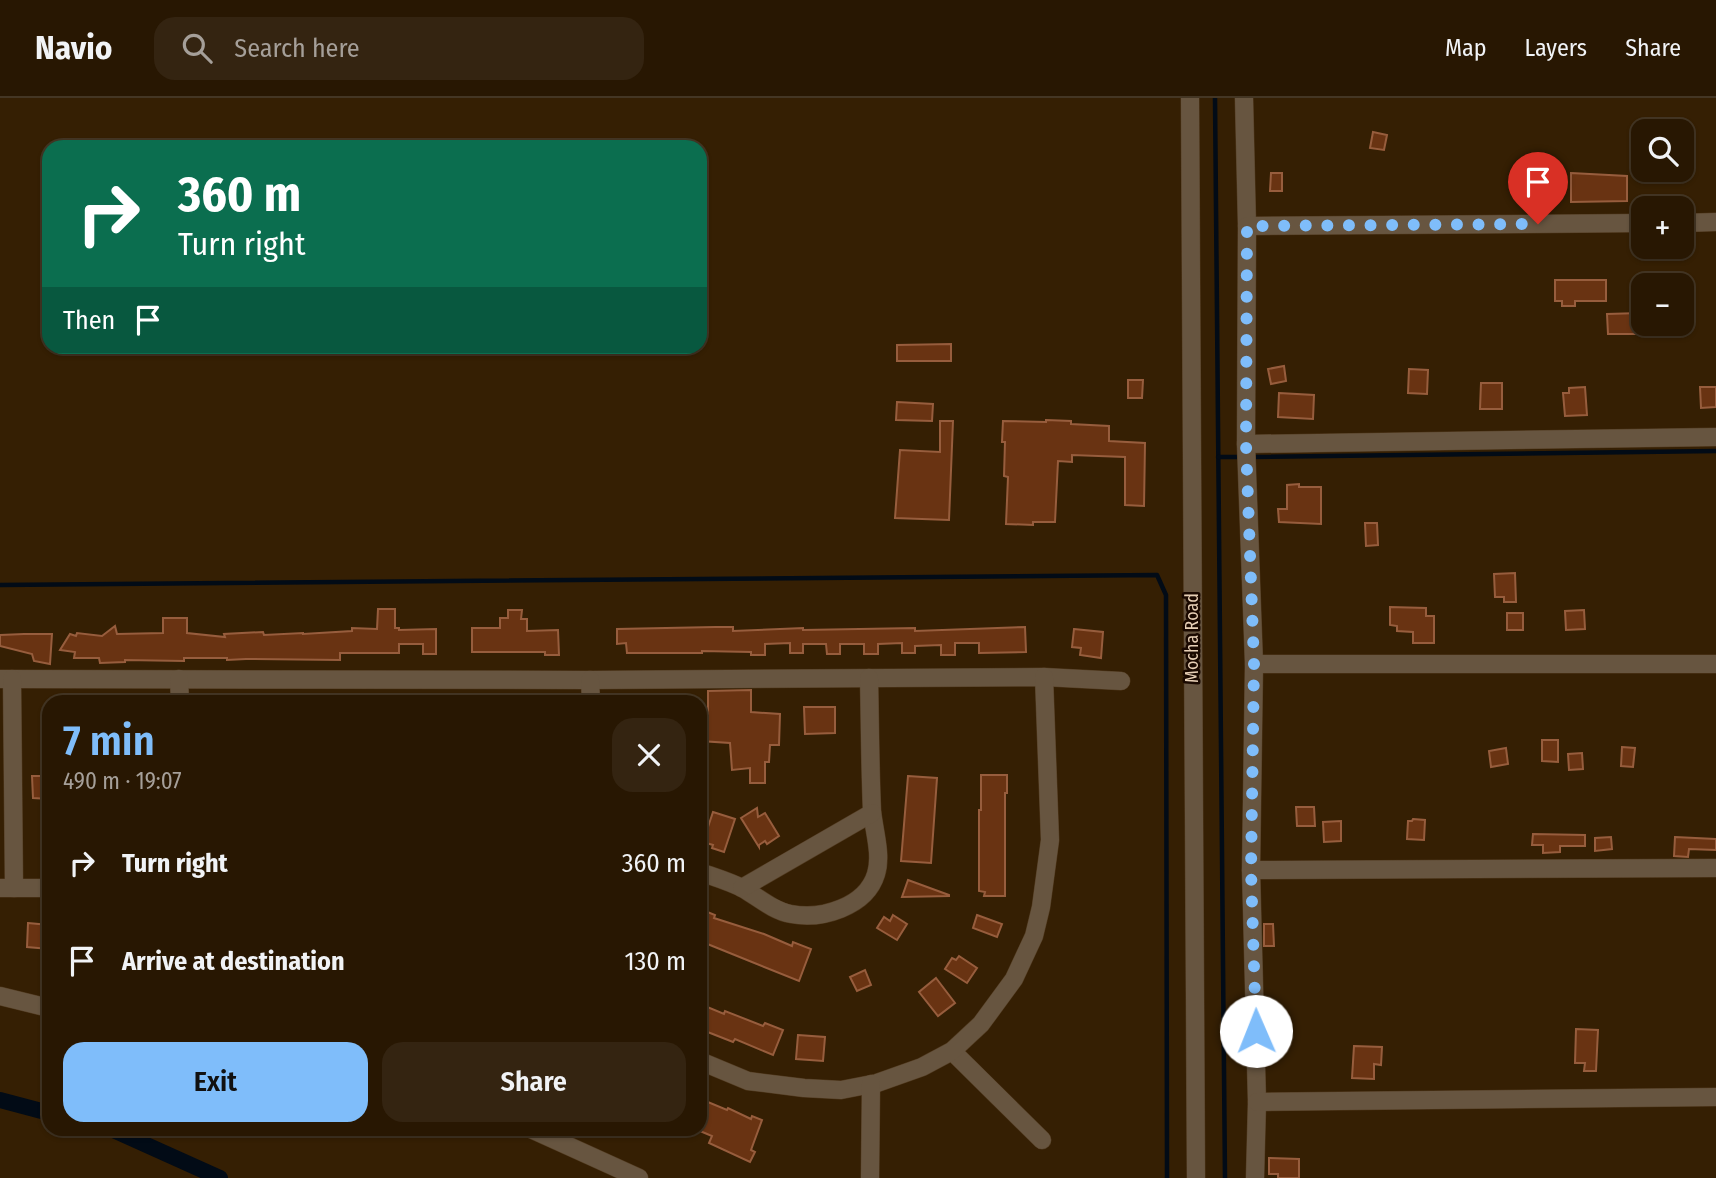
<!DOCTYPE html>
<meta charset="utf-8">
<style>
body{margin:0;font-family:"Fira Sans Condensed",sans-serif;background:#342411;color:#f1f3f6;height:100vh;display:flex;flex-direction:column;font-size:26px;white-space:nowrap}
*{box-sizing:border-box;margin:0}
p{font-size:23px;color:#a59f99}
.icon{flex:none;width:38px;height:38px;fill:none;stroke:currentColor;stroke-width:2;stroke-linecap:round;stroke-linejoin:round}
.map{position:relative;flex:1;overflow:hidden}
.side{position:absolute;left:42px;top:597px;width:665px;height:441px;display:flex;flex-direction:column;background:#281702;border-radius:21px;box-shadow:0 2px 5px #0004,0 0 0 2px #443624}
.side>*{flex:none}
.hud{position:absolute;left:42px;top:42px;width:665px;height:214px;border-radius:21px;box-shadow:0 2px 5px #0004,0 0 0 2px #443624;background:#0b6e4f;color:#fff;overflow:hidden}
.buttons{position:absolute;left:1631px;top:21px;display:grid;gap:14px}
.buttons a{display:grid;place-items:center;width:63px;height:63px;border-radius:14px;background:#281702;box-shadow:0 2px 5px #0004,0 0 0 2px #443624;font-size:35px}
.pin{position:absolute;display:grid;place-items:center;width:60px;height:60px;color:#fff;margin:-72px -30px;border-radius:50% 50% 50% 0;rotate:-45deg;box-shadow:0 0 7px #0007}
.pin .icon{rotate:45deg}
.me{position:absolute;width:77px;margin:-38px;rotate:359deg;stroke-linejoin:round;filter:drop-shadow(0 0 5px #0008)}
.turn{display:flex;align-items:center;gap:24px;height:147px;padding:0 21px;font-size:32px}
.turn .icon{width:91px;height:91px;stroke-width:2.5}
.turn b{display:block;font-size:49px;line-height:60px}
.then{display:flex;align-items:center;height:66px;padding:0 21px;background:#0003;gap:14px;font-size:26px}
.round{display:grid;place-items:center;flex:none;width:74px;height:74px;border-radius:21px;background:#342411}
.summary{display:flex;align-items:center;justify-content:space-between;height:119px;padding:0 21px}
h1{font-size:42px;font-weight:600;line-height:52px;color:#7fbdfa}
.action{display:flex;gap:14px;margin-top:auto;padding:14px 21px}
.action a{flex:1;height:80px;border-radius:21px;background:#7fbdfa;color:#111;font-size:28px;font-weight:600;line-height:80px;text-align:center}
.action a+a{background:#342411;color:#f1f3f6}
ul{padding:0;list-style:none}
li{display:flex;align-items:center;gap:21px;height:98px;padding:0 21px}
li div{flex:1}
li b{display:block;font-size:26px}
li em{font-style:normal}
header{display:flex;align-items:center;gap:42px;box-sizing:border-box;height:98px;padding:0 35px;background:#281702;border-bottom:2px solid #443624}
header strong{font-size:33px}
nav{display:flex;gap:38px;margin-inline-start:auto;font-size:24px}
.search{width:490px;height:63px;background:#342411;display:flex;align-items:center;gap:18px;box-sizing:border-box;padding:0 24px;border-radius:21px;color:#a59f99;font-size:26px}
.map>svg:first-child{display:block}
</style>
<header>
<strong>Navio</strong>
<div class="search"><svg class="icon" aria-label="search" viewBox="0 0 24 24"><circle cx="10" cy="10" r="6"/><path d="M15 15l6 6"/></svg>Search here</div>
<nav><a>Map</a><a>Layers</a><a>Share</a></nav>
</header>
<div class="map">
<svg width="1716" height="1080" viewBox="0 0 1716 1080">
<rect width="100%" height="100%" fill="#351f03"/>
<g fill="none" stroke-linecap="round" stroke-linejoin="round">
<g stroke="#020b16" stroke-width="4.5">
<path d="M 1215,0 L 1225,1080"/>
<path d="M 1218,359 L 1242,359"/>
<path d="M 1251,359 L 1716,353"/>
<path d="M 0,487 L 1157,477 L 1166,497 L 1167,1080"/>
</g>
<g stroke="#020b16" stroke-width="16">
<path d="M 0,1002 L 49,1015"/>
<path d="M 111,1031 L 220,1080"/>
</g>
</g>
<g fill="#693312" stroke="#975d3d" stroke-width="2">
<path d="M 1373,34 L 1387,37 L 1384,52 L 1370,50 Z"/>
<path d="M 1271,75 L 1282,75 L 1282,93 L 1270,93 Z"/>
<path d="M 1571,75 L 1627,78 L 1627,103 L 1571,104 Z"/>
<path d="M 1555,182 L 1606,182 L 1606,203 L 1575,203 L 1575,208 L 1562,208 L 1562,203 L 1555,203 Z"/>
<path d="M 1640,215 L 1641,236 L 1608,236 L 1607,216 Z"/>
<path d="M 951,246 L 951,263 L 897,263 L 897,247 Z"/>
<path d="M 1284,268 L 1286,283 L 1271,286 L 1268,271 Z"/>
<path d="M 1409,271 L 1428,272 L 1427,296 L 1408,295 Z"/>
<path d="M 1128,282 L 1143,282 L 1142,300 L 1128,300 Z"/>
<path d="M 1481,285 L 1502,285 L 1502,311 L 1480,311 Z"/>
<path d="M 1585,289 L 1587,317 L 1565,318 L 1563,295 L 1569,295 L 1569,290 Z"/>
<path d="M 1700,289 L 1716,289 L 1716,309 L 1701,310 Z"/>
<path d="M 1279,295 L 1314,297 L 1313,321 L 1278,319 Z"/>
<path d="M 897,304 L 933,306 L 932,323 L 896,322 Z"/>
<path d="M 1046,322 L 1071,323 L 1071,326 L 1109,328 L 1109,343 L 1145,345 L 1144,408 L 1125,407 L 1125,359 L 1072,357 L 1072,364 L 1058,363 L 1055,424 L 1033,424 L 1033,427 L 1006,426 L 1008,379 L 1004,378 L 1005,344 L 1002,344 L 1003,323 L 1046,324 Z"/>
<path d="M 940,323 L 953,323 L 949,422 L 895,420 L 900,352 L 940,354 Z"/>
<path d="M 1299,386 L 1299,389 L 1321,389 L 1321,426 L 1279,424 L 1278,411 L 1287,411 L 1287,387 Z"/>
<path d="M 1365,425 L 1377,425 L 1378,447 L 1366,448 Z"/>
<path d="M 1515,475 L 1516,504 L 1504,504 L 1504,499 L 1495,499 L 1494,476 Z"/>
<path d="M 1390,509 L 1426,510 L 1426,518 L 1434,518 L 1434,545 L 1413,545 L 1413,534 L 1397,533 L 1397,528 L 1390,527 Z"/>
<path d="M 378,511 L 395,511 L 395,530 L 399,530 L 399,532 L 436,531 L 436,556 L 423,556 L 423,546 L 399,546 L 399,555 L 340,555 L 340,562 L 246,561 L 227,562 L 227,560 L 184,560 L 184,563 L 125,562 L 125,564 L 100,565 L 99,560 L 74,560 L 75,554 L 60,552 L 70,536 L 76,538 L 77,535 L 102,538 L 115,528 L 117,536 L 163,535 L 163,520 L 187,520 L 187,535 L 225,539 L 224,536 L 263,534 L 264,537 L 303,535 L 303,536 L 352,533 L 352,530 L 377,531 Z"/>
<path d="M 508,512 L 522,512 L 521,521 L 527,521 L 527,533 L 558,532 L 559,557 L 545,557 L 545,554 L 472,554 L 472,530 L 500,530 L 500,520 L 508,520 Z"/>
<path d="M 1584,512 L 1585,531 L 1566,532 L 1565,513 Z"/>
<rect x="1507" y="515" width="16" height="17"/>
<path d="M 715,529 L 733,529 L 733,533 L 803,530 L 803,532 L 915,530 L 915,533 L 1025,529 L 1026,554 L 979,555 L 979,545 L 955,545 L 955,557 L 941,557 L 941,547 L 915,548 L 915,555 L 902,555 L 902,545 L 878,546 L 878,556 L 864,556 L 864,546 L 840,546 L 840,556 L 827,556 L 826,546 L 803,546 L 803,555 L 790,555 L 790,545 L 765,546 L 765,557 L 751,557 L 751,554 L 702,553 L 702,555 L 627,555 L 626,545 L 617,546 L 617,531 Z"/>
<path d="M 1074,531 L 1103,534 L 1101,560 L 1080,557 L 1081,550 L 1072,549 Z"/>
<path d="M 24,536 L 52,536 L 50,566 L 34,563 L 32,556 L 0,548 L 0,537 Z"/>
<path d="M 751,592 L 751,614 L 780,616 L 779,647 L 770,647 L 769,664 L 765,664 L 765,685 L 750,685 L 750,670 L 732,672 L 730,645 L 700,643 L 700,615 L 708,616 L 708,593 Z"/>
<path d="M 804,609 L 835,609 L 835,635 L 805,636 Z"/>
<path d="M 1542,642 L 1558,642 L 1558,664 L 1542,663 Z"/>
<path d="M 1622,649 L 1635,650 L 1633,669 L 1621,668 Z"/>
<path d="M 1506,650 L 1508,666 L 1491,669 L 1489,653 Z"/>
<path d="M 1582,655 L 1583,671 L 1569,672 L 1568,656 Z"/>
<path d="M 981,677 L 1007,677 L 1007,695 L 1005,695 L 1005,798 L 984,798 L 985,794 L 979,793 L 979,712 L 981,712 Z"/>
<path d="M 32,678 L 49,678 L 49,701 L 33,700 Z"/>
<path d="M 908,678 L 937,680 L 931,765 L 901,763 Z"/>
<path d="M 1296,709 L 1314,709 L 1315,728 L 1297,728 Z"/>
<path d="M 757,710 L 758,719 L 765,715 L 779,738 L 767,746 L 765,743 L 759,747 L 759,749 L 741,720 Z"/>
<path d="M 713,714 L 735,721 L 724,754 L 712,750 L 713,747 L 703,744 Z"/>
<path d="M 1413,721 L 1425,722 L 1424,742 L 1407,741 L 1408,723 L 1412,723 Z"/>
<path d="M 1341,723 L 1341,743 L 1324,744 L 1323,724 Z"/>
<path d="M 1533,736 L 1585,737 L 1585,748 L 1560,748 L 1560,754 L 1543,755 L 1543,747 L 1532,747 Z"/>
<path d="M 1611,739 L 1612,751 L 1595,753 L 1595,740 Z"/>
<path d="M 1675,739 L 1716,741 L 1716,752 L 1689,751 L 1688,759 L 1674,758 Z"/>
<path d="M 908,782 L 949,797 L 949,798 L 902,799 Z"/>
<path d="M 700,811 L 715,817 L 714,820 L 764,836 L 792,848 L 793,844 L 811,851 L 799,883 L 700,843 Z"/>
<path d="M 893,817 L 907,826 L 897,842 L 877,830 L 884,819 L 890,823 Z"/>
<path d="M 977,817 L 1002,826 L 997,839 L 973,830 Z"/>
<path d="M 28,825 L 49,827 L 49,851 L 27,849 Z"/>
<path d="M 1264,826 L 1273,826 L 1274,848 L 1264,848 Z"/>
<path d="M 959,858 L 977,870 L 967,885 L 945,871 L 952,860 L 956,862 Z"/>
<path d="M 865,872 L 871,887 L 857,893 L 850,879 Z"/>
<path d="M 936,880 L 955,905 L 938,918 L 919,894 Z"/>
<path d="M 700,906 L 724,916 L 725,913 L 763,928 L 765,925 L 783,932 L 773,957 L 735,941 L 733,944 L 700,931 Z"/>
<path d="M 1576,931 L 1598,932 L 1596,973 L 1584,973 L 1585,965 L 1575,965 Z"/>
<path d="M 798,937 L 825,939 L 823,963 L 796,961 Z"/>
<path d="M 1354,948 L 1382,949 L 1381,967 L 1374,966 L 1374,981 L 1352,980 Z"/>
<path d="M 703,1002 L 727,1012 L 728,1010 L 751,1021 L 752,1018 L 762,1022 L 751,1052 L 755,1054 L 750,1064 L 709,1045 L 712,1038 L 700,1033 L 700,1009 Z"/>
<path d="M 1269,1060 L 1299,1061 L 1299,1080 L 1278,1080 L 1278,1076 L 1269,1076 Z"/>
</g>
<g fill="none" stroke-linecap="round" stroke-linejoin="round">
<g stroke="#523b20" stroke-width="19">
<g id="minor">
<path d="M 1190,0 L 1196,1080"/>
<path d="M 1244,0 L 1247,128 L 1246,346 L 1254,566 L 1251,772 L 1257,1004 L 1255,1080"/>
<path d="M 1682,125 L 1716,124"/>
<path d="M 1247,128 L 1643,125"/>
<path d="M 1246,346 L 1716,339"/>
<path d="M 1254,566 L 1716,566"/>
<path d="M 0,581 L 590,582 L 1044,579 L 1121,583"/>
<path d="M 12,581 L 14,790"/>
<path d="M 179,581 L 180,604"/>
<path d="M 590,582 L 591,604"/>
<path d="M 1251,772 L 1716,770"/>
<path d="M 700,774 C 714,779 731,784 744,791 C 759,800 774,813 791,816 C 821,822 866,809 876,776 C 882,757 874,733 872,713 C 870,669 870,624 869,580"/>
<path d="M 0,790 L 49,790"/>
<path d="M 742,790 L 872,715"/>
<path d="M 0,898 L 49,910"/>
<path d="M 952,953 L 1042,1042"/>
<path d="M 700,963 L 748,983 L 804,990 L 841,992 L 877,985 L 922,969 L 952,953 L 981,926 L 1014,881 L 1034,838 L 1041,809 L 1050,742 L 1044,579"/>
<path d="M 1257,1004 L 1716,999"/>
<path d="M 531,1031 L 639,1080"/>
<path d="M 870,1080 L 871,986"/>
</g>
</g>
<use href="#minor" stroke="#675540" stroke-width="18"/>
</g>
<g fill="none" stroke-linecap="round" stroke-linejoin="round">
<path stroke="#7fbdfa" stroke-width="12" stroke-dasharray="0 21.6" d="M 1256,933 L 1251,772 L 1254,566 L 1246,346 L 1247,128 L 1538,126"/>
</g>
<g text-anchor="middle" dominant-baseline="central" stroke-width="5" stroke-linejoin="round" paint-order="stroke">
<g font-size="18" fill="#e8d0b6" stroke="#1a0900">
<text transform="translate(1192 540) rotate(-90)">Mocha Road</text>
</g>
</g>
</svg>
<div class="buttons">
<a><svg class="icon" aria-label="search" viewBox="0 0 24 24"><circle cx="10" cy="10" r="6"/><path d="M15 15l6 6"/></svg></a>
<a>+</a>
<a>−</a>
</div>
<div class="pin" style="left:1538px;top:126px;background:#d93025"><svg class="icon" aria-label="arrive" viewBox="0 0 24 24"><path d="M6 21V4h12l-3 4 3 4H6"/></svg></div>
<svg class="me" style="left:1256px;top:933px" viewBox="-20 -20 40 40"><circle r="19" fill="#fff"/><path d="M0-13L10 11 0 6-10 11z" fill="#7fbdfa"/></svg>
<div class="hud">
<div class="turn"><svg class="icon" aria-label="right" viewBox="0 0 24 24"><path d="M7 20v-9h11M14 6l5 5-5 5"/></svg><div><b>360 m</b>Turn right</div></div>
<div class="then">Then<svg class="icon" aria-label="arrive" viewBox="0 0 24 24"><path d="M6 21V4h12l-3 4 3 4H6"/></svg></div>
</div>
<section class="side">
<div class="summary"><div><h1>7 min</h1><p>490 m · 19:07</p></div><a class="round"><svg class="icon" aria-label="close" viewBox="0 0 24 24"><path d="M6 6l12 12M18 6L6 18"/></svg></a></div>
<ul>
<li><svg class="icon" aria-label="right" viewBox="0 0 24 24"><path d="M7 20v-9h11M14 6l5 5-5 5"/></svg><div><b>Turn right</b></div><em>360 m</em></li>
<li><svg class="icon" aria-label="arrive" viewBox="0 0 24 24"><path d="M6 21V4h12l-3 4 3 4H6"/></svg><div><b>Arrive at destination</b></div><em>130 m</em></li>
</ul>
<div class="action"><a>Exit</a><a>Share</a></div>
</section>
</div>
